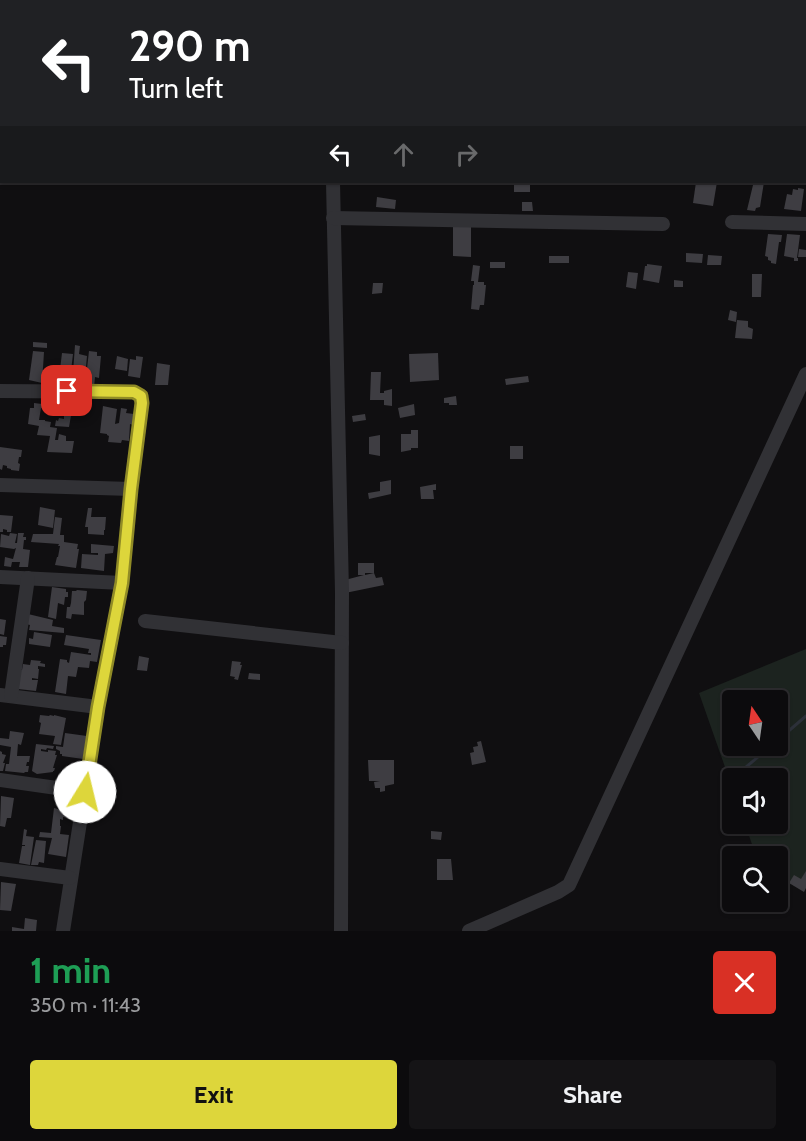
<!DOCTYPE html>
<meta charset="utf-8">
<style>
body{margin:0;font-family:Cabin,sans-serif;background:#151416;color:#f1f3f6;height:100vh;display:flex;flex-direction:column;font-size:22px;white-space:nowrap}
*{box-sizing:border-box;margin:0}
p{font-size:20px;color:#9a9b9d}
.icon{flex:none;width:33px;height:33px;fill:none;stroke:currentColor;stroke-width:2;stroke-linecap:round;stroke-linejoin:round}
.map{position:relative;height:931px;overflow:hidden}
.panel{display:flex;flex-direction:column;background:#0c0b0d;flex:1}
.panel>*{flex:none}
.banner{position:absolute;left:0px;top:0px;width:807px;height:183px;box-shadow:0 2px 4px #0004,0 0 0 2px #2c2b2e;background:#202124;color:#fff;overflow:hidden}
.needle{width:39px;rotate:347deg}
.fabs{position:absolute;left:722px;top:690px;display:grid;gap:12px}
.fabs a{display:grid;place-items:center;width:66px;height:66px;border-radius:6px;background:#0c0b0d;box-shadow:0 2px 4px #0004,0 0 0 2px #2c2b2e;font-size:30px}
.pin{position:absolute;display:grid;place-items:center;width:51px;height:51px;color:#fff;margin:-26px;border-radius:12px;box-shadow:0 3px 9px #0006}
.me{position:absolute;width:66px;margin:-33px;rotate:9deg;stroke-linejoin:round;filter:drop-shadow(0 0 4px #0008)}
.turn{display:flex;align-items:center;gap:21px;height:126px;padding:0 30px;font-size:27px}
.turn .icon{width:78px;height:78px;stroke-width:2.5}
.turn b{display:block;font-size:42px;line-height:51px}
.lanes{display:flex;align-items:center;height:57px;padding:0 30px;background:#0003;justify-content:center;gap:30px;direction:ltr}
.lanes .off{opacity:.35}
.round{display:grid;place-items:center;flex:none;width:63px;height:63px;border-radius:6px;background:#151416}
.head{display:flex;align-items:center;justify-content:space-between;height:102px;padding:0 30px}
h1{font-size:36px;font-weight:800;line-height:45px;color:#1e9e55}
.button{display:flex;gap:12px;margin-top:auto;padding:12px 30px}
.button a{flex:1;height:69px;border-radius:6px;background:#ddd63b;color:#111;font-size:24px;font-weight:800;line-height:69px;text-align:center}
.button a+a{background:#151416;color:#f1f3f6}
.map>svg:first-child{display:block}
</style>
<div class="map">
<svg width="806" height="931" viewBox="0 0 806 931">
<rect width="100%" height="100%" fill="#100f11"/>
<path fill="#1c231f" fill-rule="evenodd" d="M 806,649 L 806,880 L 777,888 L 777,856 L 756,856 L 745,824 L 777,824 L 777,778 L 732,778 L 732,787 L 699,693 ZM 732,700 L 777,700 L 777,746 L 732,746 Z"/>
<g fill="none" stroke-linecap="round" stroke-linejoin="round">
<g stroke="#2c3039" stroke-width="3">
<path d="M 777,741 L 806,716"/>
<path d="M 733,778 L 771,746"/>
<path d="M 725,785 L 732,779"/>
</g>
</g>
<g fill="#3e3d42">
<rect x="514" y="182" width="16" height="10"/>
<path d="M 696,182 L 717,182 L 713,206 L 693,203 Z"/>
<path d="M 751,182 L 764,182 L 760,207 L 756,208 L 755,211 L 747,210 L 753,185 L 751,184 Z"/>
<path d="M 798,188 L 804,189 L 801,211 L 784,209 L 787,194 L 792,195 L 793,189 L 798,190 Z"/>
<path d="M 377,197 L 396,200 L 395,209 L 376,207 Z"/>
<path d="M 522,202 L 532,202 L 533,211 L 522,211 Z"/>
<path d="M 453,225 L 471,226 L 471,257 L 453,256 Z"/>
<path d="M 768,234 L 782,235 L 781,242 L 779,242 L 776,264 L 771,263 L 771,261 L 768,260 L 768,257 L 765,256 Z"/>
<path d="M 787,234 L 800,235 L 797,258 L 798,258 L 798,261 L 794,261 L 794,258 L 784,256 Z"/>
<path d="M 799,249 L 806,250 L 806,257 L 798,257 Z"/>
<path d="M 686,253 L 703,254 L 702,263 L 686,262 Z"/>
<path d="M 708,255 L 722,256 L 721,265 L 707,265 Z"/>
<rect x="549" y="256" width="20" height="7"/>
<rect x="490" y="262" width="15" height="6"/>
<path d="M 647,264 L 662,266 L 659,283 L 643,280 L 645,266 L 647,266 Z"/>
<path d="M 473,265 L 480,266 L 478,282 L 484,282 L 484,285 L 486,285 L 484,305 L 480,305 L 479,310 L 471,309 L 473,285 L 474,285 L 474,281 L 471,281 Z"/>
<path d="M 628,272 L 638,273 L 636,289 L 626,287 Z"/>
<path d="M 752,274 L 762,274 L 761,297 L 752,297 Z"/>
<path d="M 674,280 L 683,281 L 683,287 L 674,287 Z"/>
<path d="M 373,283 L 383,283 L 382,293 L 372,294 Z"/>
<path d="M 730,310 L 737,312 L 736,322 L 728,320 Z"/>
<path d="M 737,320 L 748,321 L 748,327 L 753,329 L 752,339 L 735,338 Z"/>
<path d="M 33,342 L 47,343 L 47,348 L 33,347 Z"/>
<path d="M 75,345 L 80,346 L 79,354 L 87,356 L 85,377 L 79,376 L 79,381 L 59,378 L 62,353 L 73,354 L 71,371 L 73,373 Z"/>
<path d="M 33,351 L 44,352 L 42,383 L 29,380 Z"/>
<path d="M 89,351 L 97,352 L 97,356 L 101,356 L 99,378 L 95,377 L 94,387 L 85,386 Z"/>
<path d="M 438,353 L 439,380 L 410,382 L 409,354 Z"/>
<path d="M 117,356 L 128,359 L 127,371 L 115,369 Z"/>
<path d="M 136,356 L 143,357 L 140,378 L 128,376 L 130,359 L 136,360 Z"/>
<path d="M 157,363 L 170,365 L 168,385 L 155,385 Z"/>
<path d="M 371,372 L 381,372 L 380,393 L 384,393 L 384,391 L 392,389 L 392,406 L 384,405 L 384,400 L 370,400 Z"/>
<path d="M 528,376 L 529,382 L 506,385 L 505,379 Z"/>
<path d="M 456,396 L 457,405 L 449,405 L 449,403 L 444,403 L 444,398 Z"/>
<path d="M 42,401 L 50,401 L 49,408 L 41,408 L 39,420 L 45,420 L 45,421 L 51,422 L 50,427 L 57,428 L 55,440 L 58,440 L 59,434 L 66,436 L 66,441 L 74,441 L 72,453 L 47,452 L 50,436 L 37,435 L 39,426 L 28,424 L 30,408 L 34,408 L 34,403 L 42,404 Z"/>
<path d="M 54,402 L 63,403 L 63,405 L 70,406 L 69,410 L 72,410 L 69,427 L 55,426 L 56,420 L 58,421 L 59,418 L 64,419 L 64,416 L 56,415 L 57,410 L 53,409 Z"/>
<path d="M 414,404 L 415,415 L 400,418 L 398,408 Z"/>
<path d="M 103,406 L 117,409 L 115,424 L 119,423 L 121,408 L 127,409 L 126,413 L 134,414 L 133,425 L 130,424 L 129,441 L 122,440 L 121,443 L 108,442 L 109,436 L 107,435 L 107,434 L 100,433 Z"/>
<path d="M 365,414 L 366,420 L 353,422 L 352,416 Z"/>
<path d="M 411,430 L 418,430 L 418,448 L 411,448 L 411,450 L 401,452 L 401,434 L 411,434 Z"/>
<path d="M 380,435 L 380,456 L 369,454 L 369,437 Z"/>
<rect x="510" y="446" width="13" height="13"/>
<path d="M 0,447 L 22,450 L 21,457 L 19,457 L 18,463 L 20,464 L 19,471 L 11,470 L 11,469 L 7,468 L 7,466 L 3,465 L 2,470 L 0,469 Z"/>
<path d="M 391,480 L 391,494 L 369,499 L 368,493 L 380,491 L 380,482 Z"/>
<path d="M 436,484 L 436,490 L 433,490 L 434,499 L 421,499 L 420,487 Z"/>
<path d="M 40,507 L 55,510 L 53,528 L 38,525 Z"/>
<path d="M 88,508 L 92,508 L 91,517 L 106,517 L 105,530 L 104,530 L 104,535 L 88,534 L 88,527 L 85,527 Z"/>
<path d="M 0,515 L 13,516 L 11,532 L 7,532 L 7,530 L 3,529 L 3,532 L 0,532 Z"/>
<path d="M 55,517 L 62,518 L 60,535 L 64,535 L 64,542 L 78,544 L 77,549 L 79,549 L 76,568 L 55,565 L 57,557 L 58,557 L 60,546 L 58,546 L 59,544 L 31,542 L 33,534 L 53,534 Z"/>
<path d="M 10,533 L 17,534 L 15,543 L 17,543 L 18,533 L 24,533 L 23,537 L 26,537 L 26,540 L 24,540 L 23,549 L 30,550 L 28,567 L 19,567 L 20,562 L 12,562 L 11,567 L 4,566 L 5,557 L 13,559 L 16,548 L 14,549 L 0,547 L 1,534 L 9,536 Z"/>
<path d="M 91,544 L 114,546 L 113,553 L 105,554 L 104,571 L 81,568 L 82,554 L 98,555 L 98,553 L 91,553 Z"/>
<path d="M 358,563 L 374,563 L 374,573 L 365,573 L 365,575 L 374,573 L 376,578 L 382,577 L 384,585 L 345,593 L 345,580 L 364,575 L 358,575 Z"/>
<path d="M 52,587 L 66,589 L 66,592 L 68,592 L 68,597 L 65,597 L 64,605 L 58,603 L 56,619 L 48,617 Z"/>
<path d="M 77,590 L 87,591 L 86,600 L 84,602 L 84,615 L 72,614 L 71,619 L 66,618 L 67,607 L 70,607 L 71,603 L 72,591 L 76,591 Z"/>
<path d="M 28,614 L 53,620 L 52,626 L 64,628 L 64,633 L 29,630 L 30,625 L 26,624 Z"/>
<path d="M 0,619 L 6,620 L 4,635 L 0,634 Z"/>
<path d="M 34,632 L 52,635 L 50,647 L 29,644 L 29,638 L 33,639 Z"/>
<path d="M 66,635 L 101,640 L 97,662 L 90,661 L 89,668 L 78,667 L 76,677 L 68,676 L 66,694 L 55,692 L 60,659 L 67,660 L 67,662 L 69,663 L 71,652 L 91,655 L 91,653 L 88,653 L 89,649 L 64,645 Z"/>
<path d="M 0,636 L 7,637 L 6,645 L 3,645 L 3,647 L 0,647 Z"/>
<path d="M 139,656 L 149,658 L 147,671 L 137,670 Z"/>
<path d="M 31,660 L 41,661 L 40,663 L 45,664 L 45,667 L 38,666 L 38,669 L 39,669 L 38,679 L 32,678 L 32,680 L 38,680 L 36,691 L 18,689 L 20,670 L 22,670 L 23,664 L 30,665 Z"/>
<path d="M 232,661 L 241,662 L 240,665 L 242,665 L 238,680 L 234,679 L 235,677 L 230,676 Z"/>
<path d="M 249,673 L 260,674 L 260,680 L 248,679 Z"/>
<path d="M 40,715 L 49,716 L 50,715 L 54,716 L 54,715 L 66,718 L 61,745 L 53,744 L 55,736 L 39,734 L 41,723 L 39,722 Z"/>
<path d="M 10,731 L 24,733 L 21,745 L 18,744 L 17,756 L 30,756 L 29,762 L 27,762 L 26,766 L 29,766 L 28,772 L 25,772 L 24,773 L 5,771 L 6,764 L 9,764 L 11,747 L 0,745 L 0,738 L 9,739 Z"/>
<path d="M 65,733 L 87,736 L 83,759 L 62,756 L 62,754 L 60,754 L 60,751 L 56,749 L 56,746 L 63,747 Z"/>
<path d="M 481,741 L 486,762 L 472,765 L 470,753 L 474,752 L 473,747 L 478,746 L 477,742 Z"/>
<path d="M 36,744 L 54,746 L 53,749 L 47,748 L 46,750 L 41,749 L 41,751 L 48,752 L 48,750 L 56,751 L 55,755 L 57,755 L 53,768 L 55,768 L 54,771 L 53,771 L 53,772 L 37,774 L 32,771 Z"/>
<path d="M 0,751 L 2,752 L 2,754 L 6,755 L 3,763 L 5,763 L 3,771 L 0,771 Z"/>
<path d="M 368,760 L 394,760 L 394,784 L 385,786 L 385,791 L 380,792 L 380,788 L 375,788 L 374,782 L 380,781 L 369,781 Z"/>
<path d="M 1,796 L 14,798 L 11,818 L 7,818 L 5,827 L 0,826 Z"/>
<path d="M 59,804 L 70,805 L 70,818 L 63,817 L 63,820 L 60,819 L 60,826 L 61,826 L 60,834 L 69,835 L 66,857 L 48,854 L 52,838 L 39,837 L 40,832 L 51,833 L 54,808 L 58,809 Z"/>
<path d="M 24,829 L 27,830 L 26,836 L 34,837 L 30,865 L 19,863 L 22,846 L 25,846 L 25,845 L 22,845 Z"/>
<path d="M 431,831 L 442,832 L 441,840 L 431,839 Z"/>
<path d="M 36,840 L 46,841 L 44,863 L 39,862 L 38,865 L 31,865 Z"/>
<path d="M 437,859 L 451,859 L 453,880 L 437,880 Z"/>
<path d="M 806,871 L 806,888 L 804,892 L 789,883 L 794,875 L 801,879 Z"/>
<path d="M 1,882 L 16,884 L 11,911 L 0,910 Z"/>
<path d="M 25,918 L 37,920 L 36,931 L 12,931 L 12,927 L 24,929 Z"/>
</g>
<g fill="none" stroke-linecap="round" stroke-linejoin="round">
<g stroke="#313135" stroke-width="14">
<path d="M 328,0 L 328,2"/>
<path d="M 333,182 L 342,592 L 341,931"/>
<path d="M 333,218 L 663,224"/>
<path d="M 732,222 L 806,224"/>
<path d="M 0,391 L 134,392 L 140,396 L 142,403 L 131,489 L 122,583 L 98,707 L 63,931"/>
<path d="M 0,485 L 131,489"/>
<path d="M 0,577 L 122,583"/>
<path d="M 145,621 L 342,643"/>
<path d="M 0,695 L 98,707"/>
<path d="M 11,696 L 28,578"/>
<path d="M 0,780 L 85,792"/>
<path d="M 0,869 L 70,878"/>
<path d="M 469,931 L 558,892 L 569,885 L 806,374"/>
</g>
</g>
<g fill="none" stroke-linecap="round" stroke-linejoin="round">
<g stroke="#908b26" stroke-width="15">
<path id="route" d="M 67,391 L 134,392 L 141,396 L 142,403 L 131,489 L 122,583 L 98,707 L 85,792"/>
</g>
<use href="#route" stroke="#ddd63b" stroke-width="10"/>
</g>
</svg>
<div class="fabs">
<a><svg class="needle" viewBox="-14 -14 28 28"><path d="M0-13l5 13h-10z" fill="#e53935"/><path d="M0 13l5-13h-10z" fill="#9a9b9d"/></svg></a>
<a><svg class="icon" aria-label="sound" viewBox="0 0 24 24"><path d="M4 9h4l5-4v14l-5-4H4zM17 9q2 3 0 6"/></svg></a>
<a><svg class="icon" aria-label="search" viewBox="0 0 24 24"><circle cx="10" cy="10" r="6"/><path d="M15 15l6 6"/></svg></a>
</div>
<div class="pin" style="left:67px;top:391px;background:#d93025"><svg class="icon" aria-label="arrive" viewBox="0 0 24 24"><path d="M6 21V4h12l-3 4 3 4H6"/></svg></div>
<svg class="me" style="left:85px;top:792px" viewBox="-20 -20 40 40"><circle r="19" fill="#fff"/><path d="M0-13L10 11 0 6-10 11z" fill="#ddd63b"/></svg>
<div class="banner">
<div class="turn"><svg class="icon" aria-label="left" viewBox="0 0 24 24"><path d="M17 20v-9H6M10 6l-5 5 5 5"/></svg><div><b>290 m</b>Turn left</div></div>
<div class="lanes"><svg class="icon" aria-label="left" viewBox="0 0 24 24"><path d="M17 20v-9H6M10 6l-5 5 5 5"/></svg><svg class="icon off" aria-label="ahead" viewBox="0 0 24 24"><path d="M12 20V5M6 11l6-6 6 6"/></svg><svg class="icon off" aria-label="right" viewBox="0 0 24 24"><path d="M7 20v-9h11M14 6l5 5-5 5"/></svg></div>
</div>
</div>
<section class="panel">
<div class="head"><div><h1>1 min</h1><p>350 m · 11:43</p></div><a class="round" style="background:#d93025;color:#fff"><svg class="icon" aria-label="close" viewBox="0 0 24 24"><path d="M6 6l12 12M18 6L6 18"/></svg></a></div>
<div class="button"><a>Exit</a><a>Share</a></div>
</section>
